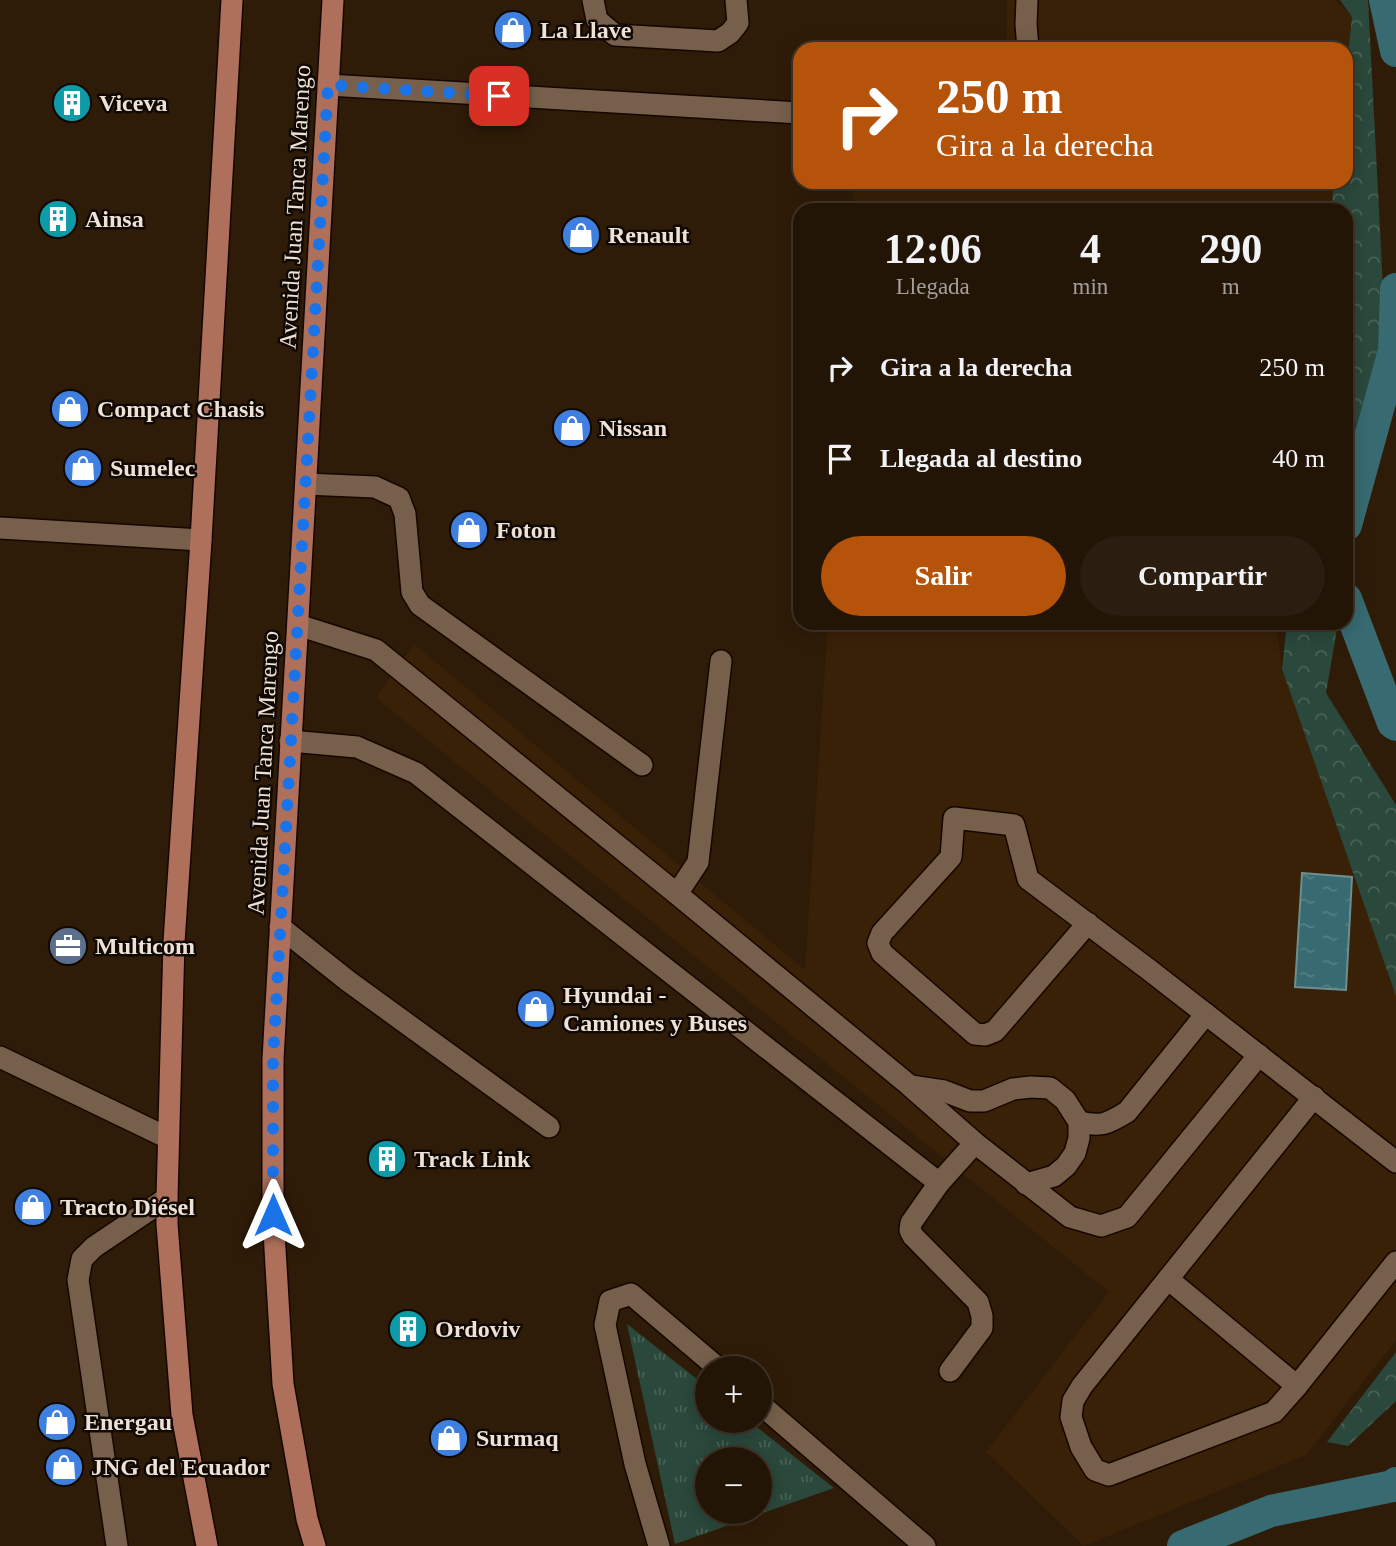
<!DOCTYPE html>
<html lang="es">
<meta charset="utf-8">
<style>
body{margin:0;font-family:"Times New Roman",serif;background:#2b1e10;color:#f1f3f6;height:100vh;display:flex;flex-direction:column;font-size:26px;white-space:nowrap}
*{box-sizing:border-box;margin:0}
p{font-size:23px;color:#a39f9b}
.icon{flex:none;width:38px;height:38px;fill:none;stroke:currentColor;stroke-width:2;stroke-linecap:round;stroke-linejoin:round}
.map{position:relative;flex:1;overflow:hidden}
.sheet{position:absolute;left:793px;top:203px;width:560px;height:427px;display:flex;flex-direction:column;background:#231506;border-radius:21px;box-shadow:0 4px 18px #0003,0 0 0 2px #403428}
.sheet>*{flex:none}
.banner{position:absolute;left:793px;top:42px;width:560px;height:147px;border-radius:21px;box-shadow:0 4px 18px #0003,0 0 0 2px #403428;background:#b45309;color:#fff;overflow:hidden}
.fabs{position:absolute;left:695px;top:1356px;display:grid;gap:14px}
.fabs a{display:grid;place-items:center;width:77px;height:77px;border-radius:50%;background:#231506;box-shadow:0 4px 18px #0003,0 0 0 2px #403428;font-size:35px}
.pin{position:absolute;display:grid;place-items:center;width:60px;height:60px;color:#fff;margin:-30px;border-radius:14px;box-shadow:0 4px 10px #0006}
.me{position:absolute;width:77px;margin:-38px;rotate:0deg;stroke-linejoin:round;filter:drop-shadow(0 0 5px #0008)}
.turn{display:flex;align-items:center;gap:24px;height:147px;padding:0 28px;font-size:32px}
.turn .icon{width:91px;height:91px;stroke-width:2.5}
.turn b{display:block;font-size:49px;line-height:60px}
.eta{display:flex;justify-content:space-evenly;align-items:center;height:119px;text-align:center}
.eta b{font-size:42px;font-weight:700;line-height:49px}
.button{display:flex;gap:14px;margin-top:auto;padding:14px 28px}
.button a{flex:1;height:80px;border-radius:42px;background:#b45309;color:#fff;font-size:28px;font-weight:700;line-height:80px;text-align:center}
.button a+a{background:#2b1e10;color:#f1f3f6}
ul{padding:0;list-style:none}
li{display:flex;align-items:center;gap:21px;height:91px;padding:0 28px}
li div{flex:1}
li b{display:block;font-size:26px}
li em{font-style:normal}
.map>svg:first-child{display:block}
</style>
<div class="map">
<svg width="1396" height="1546" viewBox="0 0 1396 1546">
<defs>
<pattern id="grass-tufts" width="24" height="20" patternUnits="userSpaceOnUse" patternTransform="scale(1.75)"><rect width="24" height="20" fill="#2a483b"/><path d="M3 7l-1-3M5 7V3M7 7l1-3M15 17l-1-3M17 17v-4M19 17l1-3" fill="none" stroke="#496256"/></pattern>
<pattern id="forest-crowns" width="20" height="18" patternUnits="userSpaceOnUse" patternTransform="scale(1.75)"><rect width="20" height="18" fill="#2a483b"/><path d="M2 6a3 3 0 1 1 6 0M12 15a3 3 0 1 1 6 0" fill="none" stroke="#496256"/></pattern>
<pattern id="water-ripples" width="26" height="14" patternUnits="userSpaceOnUse" patternTransform="scale(1.75)"><rect width="26" height="14" fill="#386a71"/><path d="M2 4q2-2 4 0t4 0M15 11q2-2 4 0t4 0" fill="none" stroke="#557f84"/></pattern>
</defs>
<rect width="100%" height="100%" fill="#2f1c08"/>
<g fill="#392107">
<path d="M 1007,0 L 1335,0 L 1352,17 L 1346,74 L 1346,49 L 1097,49 L 1085,44 L 1049,43 L 1035,49 L 1007,49 Z"/>
<path d="M 853,182 L 1334,182 L 1331,210 L 852,210 Z"/>
<path d="M 828,623 L 1276,623 L 1282,669 L 1396,980 L 1396,1340 L 1306,1455 L 1084,1546 L 986,1452 L 1109,1292 L 376,698 L 414,644 L 805,970 Z"/>
</g>
<path fill="url(#grass-tufts)" fill-rule="evenodd" d="M 627,1324 L 707,1387 L 707,1421 L 749,1421 L 834,1488 L 675,1544 ZM 707,1460 L 760,1460 L 760,1512 L 707,1512 Z"/>
<g fill="url(#forest-crowns)">
<path d="M 1340,0 L 1368,0 L 1386,344 L 1346,579 L 1346,210 L 1331,210 L 1334,182 L 1346,182 L 1346,74 L 1352,17 Z"/>
<path d="M 1287,623 L 1338,623 L 1326,693 L 1396,805 L 1396,996 L 1282,669 Z"/>
<path d="M 1396,1352 L 1396,1401 L 1348,1446 L 1327,1442 Z"/>
</g>
<path fill="url(#water-ripples)" stroke="#6f8e8f" stroke-width="2" d="M 1302,873 L 1352,877 L 1346,990 L 1295,987 Z"/>
<g fill="none" stroke-linecap="round" stroke-linejoin="round">
<g stroke="#386a71" stroke-width="32">
<path d="M 1385,0 L 1396,51"/>
<path d="M 1346,525 L 1394,351 L 1396,289"/>
<path d="M 1346,599 L 1393,723 L 1396,725"/>
<path d="M 1183,1546 L 1271,1511 L 1393,1486 L 1396,1483"/>
</g>
<g stroke="#160600" stroke-width="24">
<g id="minor">
<path d="M 593,0 L 597,20 L 615,35 L 718,41 L 730,33 L 738,23 L 736,0"/>
<path d="M 1027,0 L 1026,24 L 1028,49"/>
<path d="M 328,85 L 800,113"/>
<path d="M 306,484 L 375,487 L 399,498 L 405,514 L 412,592 L 420,605 L 642,765"/>
<path d="M 0,528 L 201,540"/>
<path d="M 298,625 L 376,650 L 677,894 L 909,1085 L 975,1143 L 1070,1217 L 1101,1226 L 1127,1217 L 1259,1055"/>
<path d="M 290,741 L 357,747 L 416,773 L 939,1183"/>
<path d="M 677,894 L 698,862 L 721,661"/>
<path d="M 1088,923 L 995,1031 L 985,1035 L 975,1034 L 882,953 L 878,943 L 882,933 L 951,857 L 954,818 L 1014,825 L 1028,879 L 1148,969 L 1396,1162"/>
<path d="M 280,927 L 348,981 L 549,1127"/>
<path d="M 0,1057 L 168,1138"/>
<path d="M 911,1086 L 944,1091 L 970,1101 L 984,1101 L 1013,1089 L 1031,1087 L 1050,1088 L 1065,1100 L 1079,1122 L 1079,1138 L 1075,1153 L 1066,1166 L 1054,1176 L 1026,1184"/>
<path d="M 1314,1097 L 1082,1386 L 1073,1401 L 1071,1417 L 1081,1447 L 1095,1470 L 1109,1475 L 1274,1412 L 1297,1386 L 1396,1262"/>
<path d="M 1079,1122 C 1102,1127 1107,1124 1127,1112 L 1206,1014"/>
<path d="M 1168,1279 L 1297,1386"/>
<path d="M 950,1371 L 982,1328 L 982,1316 L 978,1302 L 913,1236 L 910,1230 L 911,1223 L 939,1183 L 975,1143"/>
<path d="M 760,1404 L 925,1546"/>
<path d="M 117,1546 L 78,1280 L 82,1259 L 94,1247 L 167,1198"/>
<path d="M 659,1546 L 635,1464 L 605,1325 L 610,1301 L 631,1294 L 718,1368"/>
</g>
</g>
<g stroke="#160600" stroke-width="24">
<g id="major">
<path d="M 207,1546 L 182,1415 L 167,1224 L 167,1198 L 174,942 L 201,540 L 232,0"/>
<path d="M 315,1546 L 307,1519 L 283,1384 L 273,1215 L 273,1059 L 333,0"/>
</g>
</g>
<use href="#minor" stroke="#76604b" stroke-width="21"/>
<use href="#major" stroke="#ae705b" stroke-width="21"/>
</g>
<g fill="none" stroke-linecap="round" stroke-linejoin="round">
<path stroke="#1a73e8" stroke-width="12" stroke-dasharray="0 21.6" d="M 273,1215 L 273,1059 L 328,85 L 499,96"/>
</g>
<defs>
<g id="shop-disc" transform="scale(2.0125)"><circle r="9.5" fill="#3f7fe0" stroke="#100803"/><path d="M-5-2.5h2.3a2.7 3.5 0 0 1 5.4 0H5L5.5 6h-11ZM-1.5-2.5h3a1.5 2.3 0 0 0-3 0Z" fill="#fff"/></g>
<g id="building-disc" transform="scale(2.0125)"><circle r="9.5" fill="#0f9aa8" stroke="#100803"/><path d="M-4-6H4V6H1V3H-1V6H-4ZM-2.5-4.3h1.7v1.8h-1.7ZM.8-4.3h1.7v1.8H.8ZM-2.5-1h1.7V.8h-1.7ZM.8-1h1.7V.8H.8Z" fill="#fff"/></g>
<g id="office-disc" transform="scale(2.0125)"><circle r="9.5" fill="#5c6f8a" stroke="#100803"/><path d="M-6-3h4V-5.5h4V-3h4V5H-6ZM-1-4.5V-3h2v-1.5ZM-6 0V1H6V0Z" fill="#fff"/></g>
</defs>
<g fill-rule="evenodd">
<use href="#shop-disc" x="513" y="30"/>
<use href="#building-disc" x="72" y="103"/>
<use href="#building-disc" x="58" y="219"/>
<use href="#shop-disc" x="581" y="235"/>
<use href="#shop-disc" x="70" y="409"/>
<use href="#shop-disc" x="572" y="428"/>
<use href="#shop-disc" x="83" y="468"/>
<use href="#shop-disc" x="469" y="530"/>
<use href="#office-disc" x="68" y="946"/>
<use href="#shop-disc" x="536" y="1009"/>
<use href="#building-disc" x="387" y="1159"/>
<use href="#shop-disc" x="33" y="1207"/>
<use href="#building-disc" x="408" y="1329"/>
<use href="#shop-disc" x="57" y="1422"/>
<use href="#shop-disc" x="449" y="1438"/>
<use href="#shop-disc" x="64" y="1467"/>
</g>
<g text-anchor="middle" dominant-baseline="central" stroke-width="5" stroke-linejoin="round" paint-order="stroke">
<g font-size="24" font-weight="bold" fill="#eee1d5" stroke="#100803" text-anchor="start">
<text x="540" y="30">La Llave</text>
<text x="99" y="103">Viceva</text>
<text x="85" y="219">Ainsa</text>
<text x="608" y="235">Renault</text>
<text x="97" y="409">Compact Chasis</text>
<text x="599" y="428">Nissan</text>
<text x="110" y="468">Sumelec</text>
<text x="496" y="530">Foton</text>
<text x="95" y="946">Multicom</text>
<text x="563" y="995">Hyundai -<tspan x="563" dy="28">Camiones y Buses</tspan></text>
<text x="414" y="1159">Track Link</text>
<text x="60" y="1207">Tracto Diésel</text>
<text x="435" y="1329">Ordoviv</text>
<text x="84" y="1422">Energau</text>
<text x="476" y="1438">Surmaq</text>
<text x="91" y="1467">JNG del Ecuador</text>
</g>
<g font-size="24" fill="#eee1d5" stroke="#100803">
<text transform="translate(295 207) rotate(-87)">Avenida Juan Tanca Marengo</text>
<text transform="translate(263 773) rotate(-87)">Avenida Juan Tanca Marengo</text>
</g>
</g>
</svg>
<div class="fabs">
<a>+</a>
<a>−</a>
</div>
<div class="pin" style="left:499px;top:96px;background:#d93025"><svg class="icon" aria-label="arrive" viewBox="0 0 24 24"><path d="M6 21V4h12l-3 4 3 4H6"/></svg></div>
<svg class="me" style="left:273px;top:1215px" viewBox="-20 -20 40 40"><path d="M0-17L14 15 0 8-14 15z" fill="#1a73e8" stroke="#fff" stroke-width="4"/></svg>
<div class="banner">
<div class="turn"><svg class="icon" aria-label="right" viewBox="0 0 24 24"><path d="M7 20v-9h11M14 6l5 5-5 5"/></svg><div><b>250 m</b>Gira a la derecha</div></div>
</div>
<section class="sheet">
<div class="eta">
<div><b>12:06</b><p>Llegada</p></div>
<div><b>4</b><p>min</p></div>
<div><b>290</b><p>m</p></div>
</div>
<ul>
<li><svg class="icon" aria-label="right" viewBox="0 0 24 24"><path d="M7 20v-9h11M14 6l5 5-5 5"/></svg><div><b>Gira a la derecha</b></div><em>250 m</em></li>
<li><svg class="icon" aria-label="arrive" viewBox="0 0 24 24"><path d="M6 21V4h12l-3 4 3 4H6"/></svg><div><b>Llegada al destino</b></div><em>40 m</em></li>
</ul>
<div class="button"><a>Salir</a><a>Compartir</a></div>
</section>
</div>
